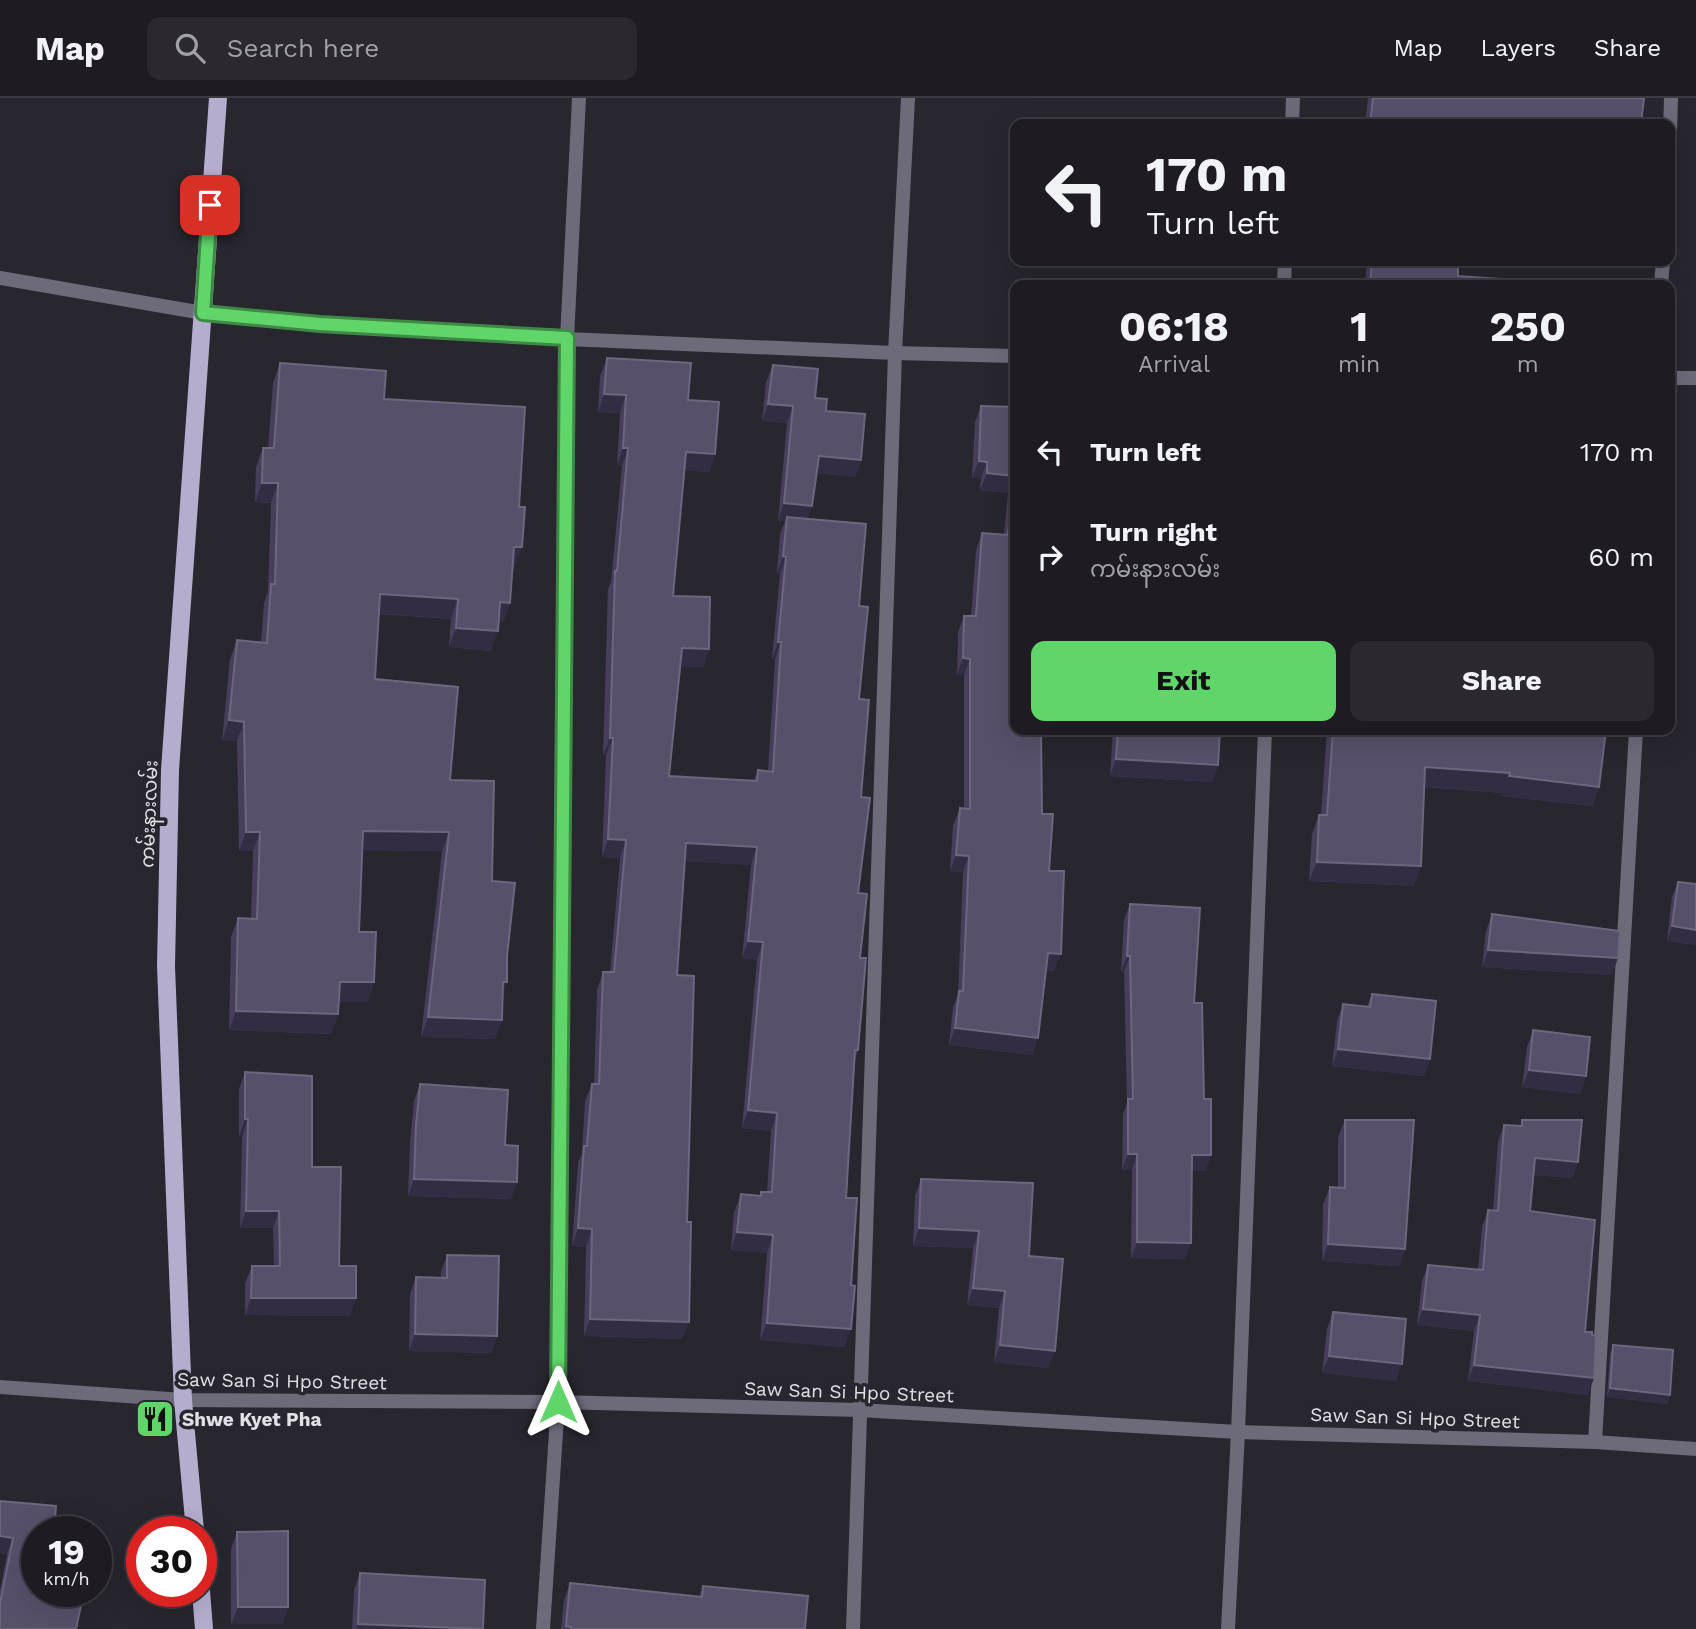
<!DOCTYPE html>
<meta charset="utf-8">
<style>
body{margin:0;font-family:"Work Sans","Noto Sans Myanmar",sans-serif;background:#2b292f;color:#f1f3f6;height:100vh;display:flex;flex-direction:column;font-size:26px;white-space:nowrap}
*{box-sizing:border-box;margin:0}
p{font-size:23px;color:#a1a1a5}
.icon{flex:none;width:38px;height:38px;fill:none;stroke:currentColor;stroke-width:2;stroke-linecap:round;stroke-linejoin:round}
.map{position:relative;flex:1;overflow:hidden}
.side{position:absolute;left:1010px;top:182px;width:665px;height:455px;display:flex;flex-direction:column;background:#1e1c22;border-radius:14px;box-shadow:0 7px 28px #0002,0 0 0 2px #3c3a40}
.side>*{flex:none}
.top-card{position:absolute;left:1010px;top:21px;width:665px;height:147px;border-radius:14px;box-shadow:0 7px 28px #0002,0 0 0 2px #3c3a40;background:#1e1c22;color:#f1f3f6;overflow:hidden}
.speed{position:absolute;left:21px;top:1418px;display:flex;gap:14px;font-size:35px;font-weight:700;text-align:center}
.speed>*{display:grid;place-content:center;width:91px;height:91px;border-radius:50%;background:#1e1c22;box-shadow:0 7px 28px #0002,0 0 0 2px #3c3a40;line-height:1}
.speed small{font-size:18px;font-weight:400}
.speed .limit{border:10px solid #d22;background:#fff;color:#111}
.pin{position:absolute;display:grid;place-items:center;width:60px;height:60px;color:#fff;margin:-30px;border-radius:14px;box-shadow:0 4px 10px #0006}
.me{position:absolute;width:77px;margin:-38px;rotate:0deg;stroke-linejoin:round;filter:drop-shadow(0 0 5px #0008)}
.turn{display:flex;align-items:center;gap:24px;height:147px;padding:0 21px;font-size:32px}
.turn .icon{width:91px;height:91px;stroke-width:2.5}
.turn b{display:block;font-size:49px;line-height:60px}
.eta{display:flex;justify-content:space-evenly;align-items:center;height:119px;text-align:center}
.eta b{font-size:42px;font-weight:700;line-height:49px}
.button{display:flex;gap:14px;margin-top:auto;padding:14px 21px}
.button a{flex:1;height:80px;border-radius:14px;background:#60d56a;color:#111;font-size:28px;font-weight:700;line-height:80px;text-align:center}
.button a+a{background:#2b292f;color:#f1f3f6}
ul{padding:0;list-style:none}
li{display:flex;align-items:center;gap:21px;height:105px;padding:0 21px}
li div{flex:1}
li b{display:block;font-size:26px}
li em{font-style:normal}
header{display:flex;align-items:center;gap:42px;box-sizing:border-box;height:98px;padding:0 35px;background:#1e1c22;border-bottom:2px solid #3c3a40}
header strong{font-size:33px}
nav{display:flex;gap:38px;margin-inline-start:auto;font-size:24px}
.search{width:490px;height:63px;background:#2b292f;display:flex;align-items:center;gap:18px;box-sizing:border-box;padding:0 24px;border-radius:14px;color:#a1a1a5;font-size:26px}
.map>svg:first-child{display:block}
</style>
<header>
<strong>Map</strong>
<div class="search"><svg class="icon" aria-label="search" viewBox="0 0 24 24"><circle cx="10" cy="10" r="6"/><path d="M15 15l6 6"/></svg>Search here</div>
<nav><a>Map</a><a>Layers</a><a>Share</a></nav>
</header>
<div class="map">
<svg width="1696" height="1531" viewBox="0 0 1696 1531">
<rect width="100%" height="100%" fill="#28262e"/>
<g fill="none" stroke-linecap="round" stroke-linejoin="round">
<g stroke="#6d6a7a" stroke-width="14">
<path d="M 1292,26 L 1293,0"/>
<path d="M 1670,34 L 1671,0"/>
<path d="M 0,180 L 203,215 L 320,226 L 567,241 L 895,255 L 1015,258"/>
<path d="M 1284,187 L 1285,163"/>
<path d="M 1661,187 L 1663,163"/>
<path d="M 1670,280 L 1696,280"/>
<path d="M 0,1289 L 183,1302 L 558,1304 L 859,1312 L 1238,1334 L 1595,1344 L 1696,1351"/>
<path d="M 1595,1344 L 1636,632"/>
<path d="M 543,1531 L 558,1304 L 567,241 L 579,0"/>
<path d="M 853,1531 L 895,255 L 908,0"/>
<path d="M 1228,1531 L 1238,1334 L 1265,632"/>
</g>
<g stroke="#b4adcd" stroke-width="18">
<path d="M 195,1433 L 183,1302 L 166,868 L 170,672 L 218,0"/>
<path d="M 201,1493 L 204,1531"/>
</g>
</g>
<g fill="#473e5c">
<path d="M 1368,0 L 1644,0 L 1641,26 L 1365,26 Z"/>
<path d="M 1367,163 L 1458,163 L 1458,178 L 1570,187 L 1365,187 Z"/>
<path d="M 607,260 L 688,302 L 715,356 L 709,374 L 685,372 L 673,498 L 709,551 L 703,569 L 680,568 L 669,678 L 754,682 L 758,672 L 768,673 L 775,562 L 772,561 L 780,476 L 777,476 L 780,436 L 785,423 L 778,422 L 787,325 L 762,323 L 766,284 L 773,267 L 815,300 L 826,313 L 861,362 L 855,379 L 817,375 L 808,420 L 859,508 L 859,601 L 861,699 L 858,795 L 860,860 L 858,952 L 855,962 L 846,1100 L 851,1187 L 851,1231 L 844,1249 L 760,1242 L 767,1155 L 731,1152 L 734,1114 L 741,1096 L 760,1098 L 761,1094 L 767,1094 L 771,1033 L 742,1030 L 757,862 L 742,860 L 751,767 L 685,763 L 677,877 L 682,1241 L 584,1238 L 586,1149 L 572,1148 L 578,1065 L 582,1055 L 585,1003 L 592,986 L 594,986 L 597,892 L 603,874 L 610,874 L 620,760 L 602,759 L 606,657 L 603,657 L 608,491 L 611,484 L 622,368 L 617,367 L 620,315 L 598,314 L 600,278 Z"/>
<path d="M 280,265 L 384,301 L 515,469 L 512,468 L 510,505 L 503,524 L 499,524 L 491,553 L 449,549 L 451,521 L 379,516 L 375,581 L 450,682 L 492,783 L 507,858 L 507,884 L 502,896 L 495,941 L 421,939 L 442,753 L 362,752 L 359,834 L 374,884 L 367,904 L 339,904 L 338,916 L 331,936 L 229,932 L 231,839 L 238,820 L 251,821 L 253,753 L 239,753 L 237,643 L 222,642 L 230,561 L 237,542 L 261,544 L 264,505 L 268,493 L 271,405 L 255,404 L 256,369 L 263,350 L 268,350 L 273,285 Z"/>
<path d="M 981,308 L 1015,309 L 1042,716 L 1049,773 L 1054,873 L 1046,872 L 1032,957 L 949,947 L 953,909 L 958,897 L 963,774 L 950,773 L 953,727 L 960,710 L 964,710 L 964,577 L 957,577 L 958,534 L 964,518 L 971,518 L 976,452 L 982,435 L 1004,437 L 1008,395 L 980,392 L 981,380 L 972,380 L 975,324 Z"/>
<path d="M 1113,632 L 1220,632 L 1218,667 L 1212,684 L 1110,678 Z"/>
<path d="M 1327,632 L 1606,632 L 1599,689 L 1592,708 L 1502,698 L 1503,695 L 1425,689 L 1414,788 L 1309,783 L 1312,736 L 1319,717 L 1321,717 Z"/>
<path d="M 1678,784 L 1696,786 L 1696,847 L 1667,843 L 1672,799 Z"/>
<path d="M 1130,806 L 1194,905 L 1211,1057 L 1205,1073 L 1192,1073 L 1185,1161 L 1131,1160 L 1132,1072 L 1122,1072 L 1123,1016 L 1127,1005 L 1124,874 L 1121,874 L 1124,822 Z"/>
<path d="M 1492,816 L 1612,877 L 1482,869 L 1486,833 Z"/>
<path d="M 1372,896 L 1430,961 L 1424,978 L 1332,968 L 1337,923 L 1343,906 L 1367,909 Z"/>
<path d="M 1533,932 L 1586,978 L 1580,996 L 1522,989 L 1527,949 Z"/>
<path d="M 245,974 L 312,1069 L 339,1168 L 350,1218 L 245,1217 L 245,1185 L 252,1168 L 274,1168 L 273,1130 L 240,1130 L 242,1038 L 239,1038 L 239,991 Z"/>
<path d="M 420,986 L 505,1047 L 511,1101 L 408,1098 L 410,1044 L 414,1003 Z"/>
<path d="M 1345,1022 L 1405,1151 L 1399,1168 L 1322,1163 L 1323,1106 L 1330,1089 L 1338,1090 L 1338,1039 Z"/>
<path d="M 1522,1022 L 1578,1064 L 1572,1080 L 1534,1077 L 1530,1113 L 1585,1234 L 1588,1297 L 1468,1283 L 1474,1233 L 1417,1227 L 1422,1183 L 1428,1167 L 1478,1172 L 1482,1129 L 1488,1112 L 1493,1113 L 1498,1043 L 1504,1027 L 1520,1028 Z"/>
<path d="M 921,1081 L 1029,1158 L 1048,1270 L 994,1264 L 999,1210 L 967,1207 L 973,1150 L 913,1148 L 915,1098 Z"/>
<path d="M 447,1157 L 497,1238 L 491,1255 L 409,1253 L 410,1196 L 416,1179 L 441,1179 L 441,1174 Z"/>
<path d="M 1333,1214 L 1396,1283 L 1322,1275 L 1327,1231 Z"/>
<path d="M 1613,1247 L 1670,1297 L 1667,1306 L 1607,1299 L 1610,1256 Z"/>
<path d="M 0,1403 L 56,1408 L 0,1531 L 0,1492 L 7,1456 L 0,1455 Z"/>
<path d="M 237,1434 L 288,1509 L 282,1526 L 231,1526 L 231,1451 Z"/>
<path d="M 360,1475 L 483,1531 L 352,1531 L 354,1492 Z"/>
<path d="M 570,1485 L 699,1499 L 703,1488 L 805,1531 L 561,1531 L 564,1502 Z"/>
</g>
<g fill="#332d44">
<path d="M 604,296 L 626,297 L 620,315 L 598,314 Z"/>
<path d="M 768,306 L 793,308 L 787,325 L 762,323 Z"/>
<path d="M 623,350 L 628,350 L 622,368 L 617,367 Z"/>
<path d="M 686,354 L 715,356 L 709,374 L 680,372 Z"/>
<path d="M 819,358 L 861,362 L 855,379 L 813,375 Z"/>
<path d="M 979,363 L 987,364 L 981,380 L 972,380 Z"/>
<path d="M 987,375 L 1014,378 L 1008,395 L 980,392 Z"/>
<path d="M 262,385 L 278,385 L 271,405 L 255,404 Z"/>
<path d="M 784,405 L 812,408 L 806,425 L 787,419 L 785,423 L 778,422 Z"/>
<path d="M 514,449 L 522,449 L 515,469 L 507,468 Z"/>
<path d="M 783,458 L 786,459 L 780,476 L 777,476 Z"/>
<path d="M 380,496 L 458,501 L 451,521 L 373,515 Z"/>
<path d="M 500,504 L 510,505 L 503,524 L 493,523 Z"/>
<path d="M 456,530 L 498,533 L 491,553 L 449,549 Z"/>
<path d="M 778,544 L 781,544 L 775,562 L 772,561 Z"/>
<path d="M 682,550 L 709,551 L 703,569 L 675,568 Z"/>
<path d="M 963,560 L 970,561 L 964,577 L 957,577 Z"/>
<path d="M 229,622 L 244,624 L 237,643 L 222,642 Z"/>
<path d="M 610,640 L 613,640 L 606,657 L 603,657 Z"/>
<path d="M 1116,661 L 1218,667 L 1212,684 L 1110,678 Z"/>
<path d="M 1425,669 L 1510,675 L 1503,695 L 1418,688 Z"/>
<path d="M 1509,678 L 1599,689 L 1592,708 L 1502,698 Z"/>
<path d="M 363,733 L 449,734 L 442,753 L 356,752 Z"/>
<path d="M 246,734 L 260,734 L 253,753 L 239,753 Z"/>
<path d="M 608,741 L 626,742 L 620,760 L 602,759 Z"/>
<path d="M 686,745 L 757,749 L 751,767 L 680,763 Z"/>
<path d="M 956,757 L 969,758 L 963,774 L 950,773 Z"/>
<path d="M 1317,764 L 1421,768 L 1414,788 L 1309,783 Z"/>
<path d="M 1672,828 L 1696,832 L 1696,847 L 1667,843 Z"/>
<path d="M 748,843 L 763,844 L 757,862 L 742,860 Z"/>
<path d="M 1488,852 L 1618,860 L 1612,877 L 1482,869 Z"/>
<path d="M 1048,855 L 1061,856 L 1054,873 L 1042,872 Z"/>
<path d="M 1127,858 L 1130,858 L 1124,874 L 1121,874 Z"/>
<path d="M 340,884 L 374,884 L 367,904 L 332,904 Z"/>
<path d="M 503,884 L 507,884 L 500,904 Z"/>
<path d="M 236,913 L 338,916 L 331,936 L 229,932 Z"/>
<path d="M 428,919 L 502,922 L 495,941 L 421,939 Z"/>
<path d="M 955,930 L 1038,940 L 1032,957 L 949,947 Z"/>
<path d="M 1338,951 L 1430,961 L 1424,978 L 1332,968 Z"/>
<path d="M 1529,972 L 1586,978 L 1580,996 L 1522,989 Z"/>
<path d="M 748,1012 L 777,1015 L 771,1033 L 742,1030 Z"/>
<path d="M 245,1021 L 248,1021 L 242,1038 L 239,1038 Z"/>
<path d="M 1128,1056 L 1137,1056 L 1132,1072 L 1122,1072 Z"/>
<path d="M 1192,1057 L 1211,1057 L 1205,1073 L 1186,1073 Z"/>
<path d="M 1535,1060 L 1578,1064 L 1572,1080 L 1529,1077 Z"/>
<path d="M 414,1081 L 517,1084 L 511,1101 L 408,1098 Z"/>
<path d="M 246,1113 L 279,1113 L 273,1130 L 240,1130 Z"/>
<path d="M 578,1130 L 592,1131 L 586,1149 L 572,1148 Z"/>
<path d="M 919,1130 L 979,1133 L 973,1150 L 913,1148 Z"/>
<path d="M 737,1134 L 773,1137 L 767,1155 L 731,1152 Z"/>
<path d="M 1137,1144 L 1191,1145 L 1185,1161 L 1131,1160 Z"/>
<path d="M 1328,1146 L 1405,1151 L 1399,1168 L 1322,1163 Z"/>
<path d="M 973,1190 L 1005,1193 L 999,1210 L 967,1207 Z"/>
<path d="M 251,1200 L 356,1200 L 350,1218 L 245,1217 Z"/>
<path d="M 1423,1211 L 1480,1217 L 1474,1233 L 1417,1227 Z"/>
<path d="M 590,1221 L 689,1224 L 682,1241 L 584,1238 Z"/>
<path d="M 767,1225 L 851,1231 L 844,1249 L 760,1242 Z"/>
<path d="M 415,1236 L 497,1238 L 491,1255 L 409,1253 Z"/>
<path d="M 1000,1247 L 1055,1253 L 1048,1270 L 994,1264 Z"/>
<path d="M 1329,1258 L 1402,1266 L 1396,1283 L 1322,1275 Z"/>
<path d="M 1474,1267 L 1594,1280 L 1588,1297 L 1468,1283 Z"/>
<path d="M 1610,1290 L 1670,1297 L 1667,1306 L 1607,1299 Z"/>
<path d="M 0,1438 L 13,1440 L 7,1456 L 0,1455 Z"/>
<path d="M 238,1509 L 288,1509 L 282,1526 L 231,1526 Z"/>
<path d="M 358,1526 L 469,1531 L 356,1531 Z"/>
</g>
<g fill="#57506b" stroke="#6d667e" stroke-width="2">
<path d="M 1373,0 L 1644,0 L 1641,26 L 1370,26 Z"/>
<path d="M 1372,163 L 1458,163 L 1458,178 L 1570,186 L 1570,187 L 1370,187 Z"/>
<path d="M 607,260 L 691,265 L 688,302 L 719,304 L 715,356 L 686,354 L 673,498 L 710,499 L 709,551 L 682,550 L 669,678 L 757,683 L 758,672 L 773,674 L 781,544 L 778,544 L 786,459 L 783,458 L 787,419 L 866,426 L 859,508 L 868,509 L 859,601 L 869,602 L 861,699 L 870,700 L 858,795 L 867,796 L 860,860 L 866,860 L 858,952 L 855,952 L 846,1100 L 857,1100 L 851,1187 L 855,1188 L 851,1231 L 767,1225 L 773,1137 L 737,1134 L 741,1096 L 761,1098 L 761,1094 L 772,1094 L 777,1015 L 748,1012 L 763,844 L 748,843 L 757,749 L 686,745 L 677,877 L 694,878 L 687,1124 L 691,1124 L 689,1224 L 590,1221 L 592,1131 L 578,1130 L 584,1048 L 587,1048 L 592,986 L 599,986 L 603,874 L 614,874 L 626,742 L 608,741 L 613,640 L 610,640 L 615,473 L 617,473 L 628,350 L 623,350 L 626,297 L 604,296 Z"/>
<path d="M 280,265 L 386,273 L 384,301 L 525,309 L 519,409 L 525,409 L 522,449 L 514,449 L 510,505 L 500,504 L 498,533 L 456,530 L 458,501 L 380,496 L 375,581 L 458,589 L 450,682 L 494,683 L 492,783 L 515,785 L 507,858 L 507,884 L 503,884 L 502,922 L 428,919 L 449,734 L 363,733 L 359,834 L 376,834 L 374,884 L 340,884 L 338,916 L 236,913 L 238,820 L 257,821 L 260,734 L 246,734 L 244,624 L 229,622 L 237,542 L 267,545 L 271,486 L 275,486 L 278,385 L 262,385 L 263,350 L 274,350 Z"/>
<path d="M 773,267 L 818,271 L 815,300 L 827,301 L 826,313 L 865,316 L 861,362 L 819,358 L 812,408 L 784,405 L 793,308 L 768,306 Z"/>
<path d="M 981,308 L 1015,309 L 1015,632 L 1041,632 L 1042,716 L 1053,716 L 1049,773 L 1064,773 L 1061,856 L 1048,855 L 1038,940 L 955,930 L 959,893 L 963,893 L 969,758 L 956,757 L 960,710 L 970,711 L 970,561 L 963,560 L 964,518 L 976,518 L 982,435 L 1008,437 L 1014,378 L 987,375 L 987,364 L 979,363 Z"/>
<path d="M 1118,632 L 1220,632 L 1218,667 L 1116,661 Z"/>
<path d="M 1333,632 L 1606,632 L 1599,689 L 1509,678 L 1510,675 L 1425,669 L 1421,768 L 1317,764 L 1319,717 L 1327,717 Z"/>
<path d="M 1678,784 L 1696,786 L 1696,832 L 1672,828 Z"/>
<path d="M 1130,806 L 1200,810 L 1194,905 L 1202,905 L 1204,1001 L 1211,1001 L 1211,1057 L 1192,1057 L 1191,1145 L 1137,1144 L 1137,1056 L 1128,1056 L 1128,1001 L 1133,1001 L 1130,858 L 1127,858 Z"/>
<path d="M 1492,816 L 1620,833 L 1618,860 L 1488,852 Z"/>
<path d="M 1372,896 L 1436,903 L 1430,961 L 1338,951 L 1343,906 L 1370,909 Z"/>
<path d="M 1533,932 L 1590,939 L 1586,978 L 1529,972 Z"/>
<path d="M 245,974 L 312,978 L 312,1069 L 341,1069 L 339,1168 L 356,1168 L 356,1200 L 251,1200 L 252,1168 L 280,1168 L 279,1113 L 246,1113 L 248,1021 L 245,1021 Z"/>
<path d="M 420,986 L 508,992 L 505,1047 L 518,1048 L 517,1084 L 414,1081 L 416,1027 Z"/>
<path d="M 1345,1022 L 1414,1022 L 1405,1151 L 1328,1146 L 1330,1089 L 1345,1090 Z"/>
<path d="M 1522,1022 L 1582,1022 L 1578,1064 L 1535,1060 L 1530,1113 L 1595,1122 L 1585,1234 L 1592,1234 L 1592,1237 L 1596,1238 L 1594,1280 L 1474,1267 L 1480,1217 L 1423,1211 L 1428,1167 L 1483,1172 L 1488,1112 L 1498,1113 L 1504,1027 L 1522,1028 Z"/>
<path d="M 921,1081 L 1033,1085 L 1029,1158 L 1063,1161 L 1055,1253 L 1000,1247 L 1005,1193 L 973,1190 L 979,1133 L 919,1130 Z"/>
<path d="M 447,1157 L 499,1158 L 497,1238 L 415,1236 L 416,1179 L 447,1180 Z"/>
<path d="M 1333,1214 L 1406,1221 L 1402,1266 L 1329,1258 Z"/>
<path d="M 1613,1247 L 1673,1252 L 1670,1297 L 1610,1290 Z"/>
<path d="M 0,1403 L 56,1408 L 54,1433 L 37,1433 L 37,1493 L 84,1493 L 76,1531 L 0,1531 L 0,1505 L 13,1440 L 0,1438 Z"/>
<path d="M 288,1433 L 288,1509 L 238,1509 L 237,1434 Z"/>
<path d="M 360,1475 L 485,1482 L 483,1531 L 358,1526 Z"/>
<path d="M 570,1485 L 702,1499 L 703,1488 L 808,1498 L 805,1531 L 571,1531 L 571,1529 L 566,1528 Z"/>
</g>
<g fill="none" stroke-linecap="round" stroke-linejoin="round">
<g stroke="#3e8a45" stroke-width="18">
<path id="route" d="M 210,107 L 203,215 L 320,226 L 567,240 L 558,1304"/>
</g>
<use href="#route" stroke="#60d56a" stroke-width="12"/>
</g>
<defs>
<g id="restaurant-square" transform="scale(2.0125)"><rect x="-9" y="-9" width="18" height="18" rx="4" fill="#60d56a" stroke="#28262e"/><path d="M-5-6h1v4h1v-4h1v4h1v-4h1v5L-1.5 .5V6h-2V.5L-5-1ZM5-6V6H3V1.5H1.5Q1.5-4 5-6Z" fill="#111"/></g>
</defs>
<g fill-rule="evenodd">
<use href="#restaurant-square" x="155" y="1321"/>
</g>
<g text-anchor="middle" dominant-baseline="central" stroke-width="7" stroke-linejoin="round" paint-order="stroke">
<g font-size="19" fill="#e1e0e5" stroke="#28262e">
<text transform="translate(149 716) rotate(-88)">ကမ်းနားလမ်း</text>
<text transform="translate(282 1283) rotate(1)">Saw San Si Hpo Street</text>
<text transform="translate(849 1294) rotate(2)">Saw San Si Hpo Street</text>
<text transform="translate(1415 1320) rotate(2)">Saw San Si Hpo Street</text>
</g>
<g font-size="19" font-weight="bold" fill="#e1e0e5" stroke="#28262e" text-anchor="start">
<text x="182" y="1321">Shwe Kyet Pha</text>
</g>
</g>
</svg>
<div class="speed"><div>19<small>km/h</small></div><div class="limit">30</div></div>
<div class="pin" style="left:210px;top:107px;background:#d93025"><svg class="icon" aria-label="arrive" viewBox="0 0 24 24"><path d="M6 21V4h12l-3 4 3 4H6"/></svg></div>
<svg class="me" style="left:558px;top:1304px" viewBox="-20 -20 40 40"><path d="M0-17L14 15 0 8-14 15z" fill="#60d56a" stroke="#fff" stroke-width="4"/></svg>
<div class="top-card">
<div class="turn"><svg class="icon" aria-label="left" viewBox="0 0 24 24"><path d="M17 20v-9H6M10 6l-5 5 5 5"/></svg><div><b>170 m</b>Turn left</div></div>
</div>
<section class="side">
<div class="eta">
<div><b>06:18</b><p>Arrival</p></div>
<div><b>1</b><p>min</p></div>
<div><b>250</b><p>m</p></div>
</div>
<ul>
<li><svg class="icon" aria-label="left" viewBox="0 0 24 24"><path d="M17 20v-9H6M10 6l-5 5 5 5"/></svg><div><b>Turn left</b></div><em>170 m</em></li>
<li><svg class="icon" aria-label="right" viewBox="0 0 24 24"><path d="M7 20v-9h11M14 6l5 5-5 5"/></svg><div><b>Turn right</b><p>ကမ်းနားလမ်း</p></div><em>60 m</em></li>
</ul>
<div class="button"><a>Exit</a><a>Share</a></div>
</section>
</div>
